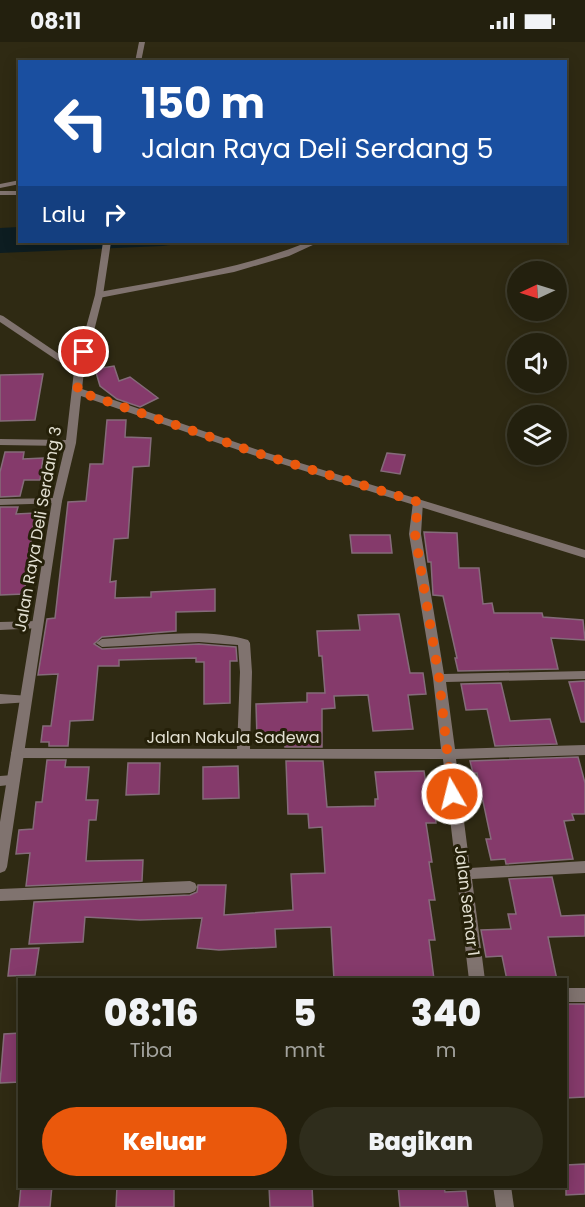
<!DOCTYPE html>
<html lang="id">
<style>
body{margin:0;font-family:Poppins,sans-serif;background:#2f2d1c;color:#f1f3f6;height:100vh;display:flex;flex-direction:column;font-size:22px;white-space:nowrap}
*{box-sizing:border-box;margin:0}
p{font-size:20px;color:#a3a39e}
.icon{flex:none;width:33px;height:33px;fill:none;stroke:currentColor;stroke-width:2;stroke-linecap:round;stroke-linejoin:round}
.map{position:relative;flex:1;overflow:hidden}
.side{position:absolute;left:18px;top:936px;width:549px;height:210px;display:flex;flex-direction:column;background:#23200e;border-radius:0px;box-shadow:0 3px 15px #0003,0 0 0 2px #403e2e}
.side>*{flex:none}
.top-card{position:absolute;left:18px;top:18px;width:549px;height:183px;border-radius:0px;box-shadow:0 3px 15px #0003,0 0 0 2px #403e2e;background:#1a4fa0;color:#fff;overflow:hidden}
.needle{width:39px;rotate:266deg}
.controls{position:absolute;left:507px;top:219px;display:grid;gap:12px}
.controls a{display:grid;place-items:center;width:60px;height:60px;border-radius:50%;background:#23200e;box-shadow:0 3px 15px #0003,0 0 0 2px #403e2e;font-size:30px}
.pin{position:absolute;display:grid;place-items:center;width:51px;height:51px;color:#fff;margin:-26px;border:3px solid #fff;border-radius:50%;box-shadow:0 2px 6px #0007}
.me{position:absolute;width:66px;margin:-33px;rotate:352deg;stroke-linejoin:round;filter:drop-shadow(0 0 4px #0008)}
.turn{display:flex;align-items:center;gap:21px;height:126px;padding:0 24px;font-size:27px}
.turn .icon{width:78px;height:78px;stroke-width:2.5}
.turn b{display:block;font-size:42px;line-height:51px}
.then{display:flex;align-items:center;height:57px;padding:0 24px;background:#0003;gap:12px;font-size:22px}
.eta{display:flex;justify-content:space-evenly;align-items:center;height:102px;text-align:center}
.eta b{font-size:36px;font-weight:800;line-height:42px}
.primary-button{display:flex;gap:12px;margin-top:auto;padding:12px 24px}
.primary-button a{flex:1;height:69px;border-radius:36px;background:#ea580c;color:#fff;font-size:24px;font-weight:800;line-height:69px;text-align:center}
.primary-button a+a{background:#2f2d1c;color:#f1f3f6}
.status{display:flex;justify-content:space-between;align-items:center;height:42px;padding:0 30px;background:#23200e;direction:ltr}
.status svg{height:16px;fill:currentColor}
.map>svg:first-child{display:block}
</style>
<div class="status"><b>08:11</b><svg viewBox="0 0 49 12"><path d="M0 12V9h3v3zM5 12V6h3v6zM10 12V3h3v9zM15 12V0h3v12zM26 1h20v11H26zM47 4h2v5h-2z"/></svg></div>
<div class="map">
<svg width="585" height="1165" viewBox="0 0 585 1165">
<rect width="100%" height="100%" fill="#2f2a13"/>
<path fill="#0d1d21" d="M 19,185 L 20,200 L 194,200 L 162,204 L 0,211 L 0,186 Z"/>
<g fill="#853a6b" stroke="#856b7a" stroke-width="1.5">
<path d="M 114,324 L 119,339 L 130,335 L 158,356 L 140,365 L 117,357 L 100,344 L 95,327 Z"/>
<path d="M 43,332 L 35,378 L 0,379 L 0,333 Z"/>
<path d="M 107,378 L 126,378 L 125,395 L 151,396 L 149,424 L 133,425 L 128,496 L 114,497 L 110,540 L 116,539 L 115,556 L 151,555 L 151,550 L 215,547 L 215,569 L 176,570 L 176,589 L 102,595 L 94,602 L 102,607 L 199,602 L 236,605 L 237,619 L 230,619 L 230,661 L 204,662 L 204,620 L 196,620 L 196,616 L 119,618 L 119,624 L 98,624 L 93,678 L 70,679 L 68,704 L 49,704 L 49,700 L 41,700 L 43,684 L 51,684 L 58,632 L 38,633 L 47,577 L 55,576 L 68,460 L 86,459 L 90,422 L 103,422 Z"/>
<path d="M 5,410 L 24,410 L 23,417 L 43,416 L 40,438 L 24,438 L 20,454 L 0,455 L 0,430 Z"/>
<path d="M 387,411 L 405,413 L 400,432 L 381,429 Z"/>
<path d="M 0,465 L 18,465 L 16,472 L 35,471 L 24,552 L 0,553 Z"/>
<path d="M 424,490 L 457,491 L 459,526 L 479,526 L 483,562 L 492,561 L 494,571 L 542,571 L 543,575 L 583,578 L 585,598 L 551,596 L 558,627 L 458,629 L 455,616 L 457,616 L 443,554 L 433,553 L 431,520 L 428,520 Z"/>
<path d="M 350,493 L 390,493 L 392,511 L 352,511 Z"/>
<path d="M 399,572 L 410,631 L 423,631 L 426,652 L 408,653 L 413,687 L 373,689 L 368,653 L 334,654 L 335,666 L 322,667 L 322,705 L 285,705 L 285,696 L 257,697 L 256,662 L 307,660 L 307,651 L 325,651 L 322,614 L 319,614 L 317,589 L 360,588 L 358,573 Z"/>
<path d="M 585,639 L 585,680 L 581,680 L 569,640 Z"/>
<path d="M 501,641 L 510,679 L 550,677 L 557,702 L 495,704 L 487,667 L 466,668 L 461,642 Z"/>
<path d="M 578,715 L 585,741 L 585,772 L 572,772 L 574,778 L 564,779 L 573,817 L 506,822 L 505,817 L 491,818 L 486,797 L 491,797 L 477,731 L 473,731 L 470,719 Z"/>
<path d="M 47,718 L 66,718 L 65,725 L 89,725 L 86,758 L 98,758 L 96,778 L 89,778 L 86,819 L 143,818 L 142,839 L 26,844 L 30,811 L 16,812 L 19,788 L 33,787 L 36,760 L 42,760 Z"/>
<path d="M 286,719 L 323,719 L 327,765 L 375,764 L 375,757 L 378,757 L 375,730 L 424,729 L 428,755 L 433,755 L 436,781 L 426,781 L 432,820 L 429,820 L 435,858 L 429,858 L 435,898 L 429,898 L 434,937 L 334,938 L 331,885 L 275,887 L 276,905 L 219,908 L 197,906 L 202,876 L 140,878 L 85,875 L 83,900 L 29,902 L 34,860 L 190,853 L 197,850 L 198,843 L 226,843 L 224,873 L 293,868 L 291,832 L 325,831 L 322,785 L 309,786 L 308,772 L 288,772 Z"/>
<path d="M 128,721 L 160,721 L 159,752 L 126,753 Z"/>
<path d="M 238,724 L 239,756 L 203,757 L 203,725 Z"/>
<path d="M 552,835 L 561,874 L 585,873 L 585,894 L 548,895 L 557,938 L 507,938 L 502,914 L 486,915 L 481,888 L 511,887 L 508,872 L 516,872 L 509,837 Z"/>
<path d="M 39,906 L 35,933 L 8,934 L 11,907 Z"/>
<path d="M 566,962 L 585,962 L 585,1055 L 566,1056 Z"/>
<path d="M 20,991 L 20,1040 L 0,1041 L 4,992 Z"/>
<path d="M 585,1122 L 585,1152 L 566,1153 L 566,1123 Z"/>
<path d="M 21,1144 L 52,1144 L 50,1165 L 19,1165 Z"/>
<path d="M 117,1144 L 174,1144 L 174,1165 L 116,1165 Z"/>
<path d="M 269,1144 L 312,1144 L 313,1165 L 270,1165 Z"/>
<path d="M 398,1144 L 444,1144 L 445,1150 L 466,1149 L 468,1165 L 400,1165 Z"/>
</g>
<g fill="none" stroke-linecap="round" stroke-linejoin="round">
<g fill="#80736f" fill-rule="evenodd">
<path d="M 20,138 L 20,142 L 0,146 L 0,142 Z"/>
<rect x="0" y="149" width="20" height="4"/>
<path d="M 308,200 L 315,202 L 289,214 L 234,230 L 99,256 L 95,253 L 99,250 C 170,237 241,227 308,200 Z"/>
<path d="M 0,273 L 3,274 L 84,329 L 82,331 L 76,331 L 0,280 Z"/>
<path d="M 57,456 L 61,457 L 62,459 L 61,461 L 0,463 L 0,457 Z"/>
<path d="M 418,457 L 423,460 L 421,492 L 444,632 L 585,629 L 585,637 L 446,640 L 455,707 L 585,703 L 585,713 L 456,717 L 470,826 L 585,819 L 585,831 L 472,837 L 485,938 L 469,938 L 443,717 L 18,716 L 13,714 L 11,711 L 13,708 L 18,706 L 237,707 L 240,630 L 238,603 L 199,600 L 102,605 L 96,601 L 102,597 C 147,594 205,585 248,598 L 250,601 L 252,630 L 250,707 L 441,707 L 433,636 L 409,492 L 413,460 Z"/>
<path d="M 37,579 L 43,583 L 41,586 L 0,588 L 0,580 Z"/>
<path d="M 0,652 L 30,654 L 32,657 L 30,660 L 0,662 Z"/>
<path d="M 13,733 L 18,734 L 20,738 L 18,742 L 0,744 L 0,734 Z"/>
<path d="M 190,839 L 195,841 L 197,845 L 195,849 L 190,851 L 0,859 L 0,847 Z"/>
<rect x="566" y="946" width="19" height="14"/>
<path d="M 493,1144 L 511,1144 L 514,1165 L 496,1165 Z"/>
</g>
<g fill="#80736f" fill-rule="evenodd">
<path d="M 139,0 L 145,0 L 141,20 L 135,20 Z"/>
<path d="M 103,200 L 111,200 L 103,253 L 84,329 L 82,347 L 261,409 L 585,508 L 585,516 L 253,413 L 81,354 L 76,401 L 62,459 L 7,825 L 5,829 L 0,831 L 0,780 L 52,459 L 65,404 L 0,403 L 0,397 L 66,398 L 74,329 L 95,253 Z"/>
</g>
</g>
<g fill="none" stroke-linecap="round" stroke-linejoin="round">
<path stroke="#ea580c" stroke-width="10" stroke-dasharray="0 18" d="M 84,310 L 77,349 L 257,411 L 418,460 L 415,492 L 439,636 L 452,752"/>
</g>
<g text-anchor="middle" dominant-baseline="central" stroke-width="6" stroke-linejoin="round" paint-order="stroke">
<g font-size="16" fill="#e3e0d2" stroke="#252009">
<text transform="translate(38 487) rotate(-80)">Jalan Raya Deli Serdang 3</text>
<text x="233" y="695">Jalan Nakula Sadewa</text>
<text transform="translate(467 859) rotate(83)">Jalan Semar 1</text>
</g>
</g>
</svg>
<div class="controls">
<a><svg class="needle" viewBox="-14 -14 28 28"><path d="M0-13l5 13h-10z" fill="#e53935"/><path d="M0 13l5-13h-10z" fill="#a3a39e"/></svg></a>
<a><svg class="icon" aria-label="sound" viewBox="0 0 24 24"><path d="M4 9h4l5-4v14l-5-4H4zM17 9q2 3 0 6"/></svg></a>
<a><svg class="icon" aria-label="layers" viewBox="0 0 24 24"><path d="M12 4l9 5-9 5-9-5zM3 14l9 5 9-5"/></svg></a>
</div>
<div class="pin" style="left:84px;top:310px;background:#d93025"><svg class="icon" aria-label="arrive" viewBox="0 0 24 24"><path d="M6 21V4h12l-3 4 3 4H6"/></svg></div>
<svg class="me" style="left:452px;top:752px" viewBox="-20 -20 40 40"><circle r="17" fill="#ea580c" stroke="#fff" stroke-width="3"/><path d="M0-11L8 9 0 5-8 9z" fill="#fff"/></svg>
<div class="top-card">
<div class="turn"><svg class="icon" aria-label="left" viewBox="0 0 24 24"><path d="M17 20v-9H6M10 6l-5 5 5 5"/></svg><div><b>150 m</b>Jalan Raya Deli Serdang 5</div></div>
<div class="then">Lalu<svg class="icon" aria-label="right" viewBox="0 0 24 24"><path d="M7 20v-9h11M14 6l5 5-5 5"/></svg></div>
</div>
<section class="side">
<div class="eta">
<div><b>08:16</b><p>Tiba</p></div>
<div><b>5</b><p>mnt</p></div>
<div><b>340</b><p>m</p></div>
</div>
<div class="primary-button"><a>Keluar</a><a>Bagikan</a></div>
</section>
</div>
